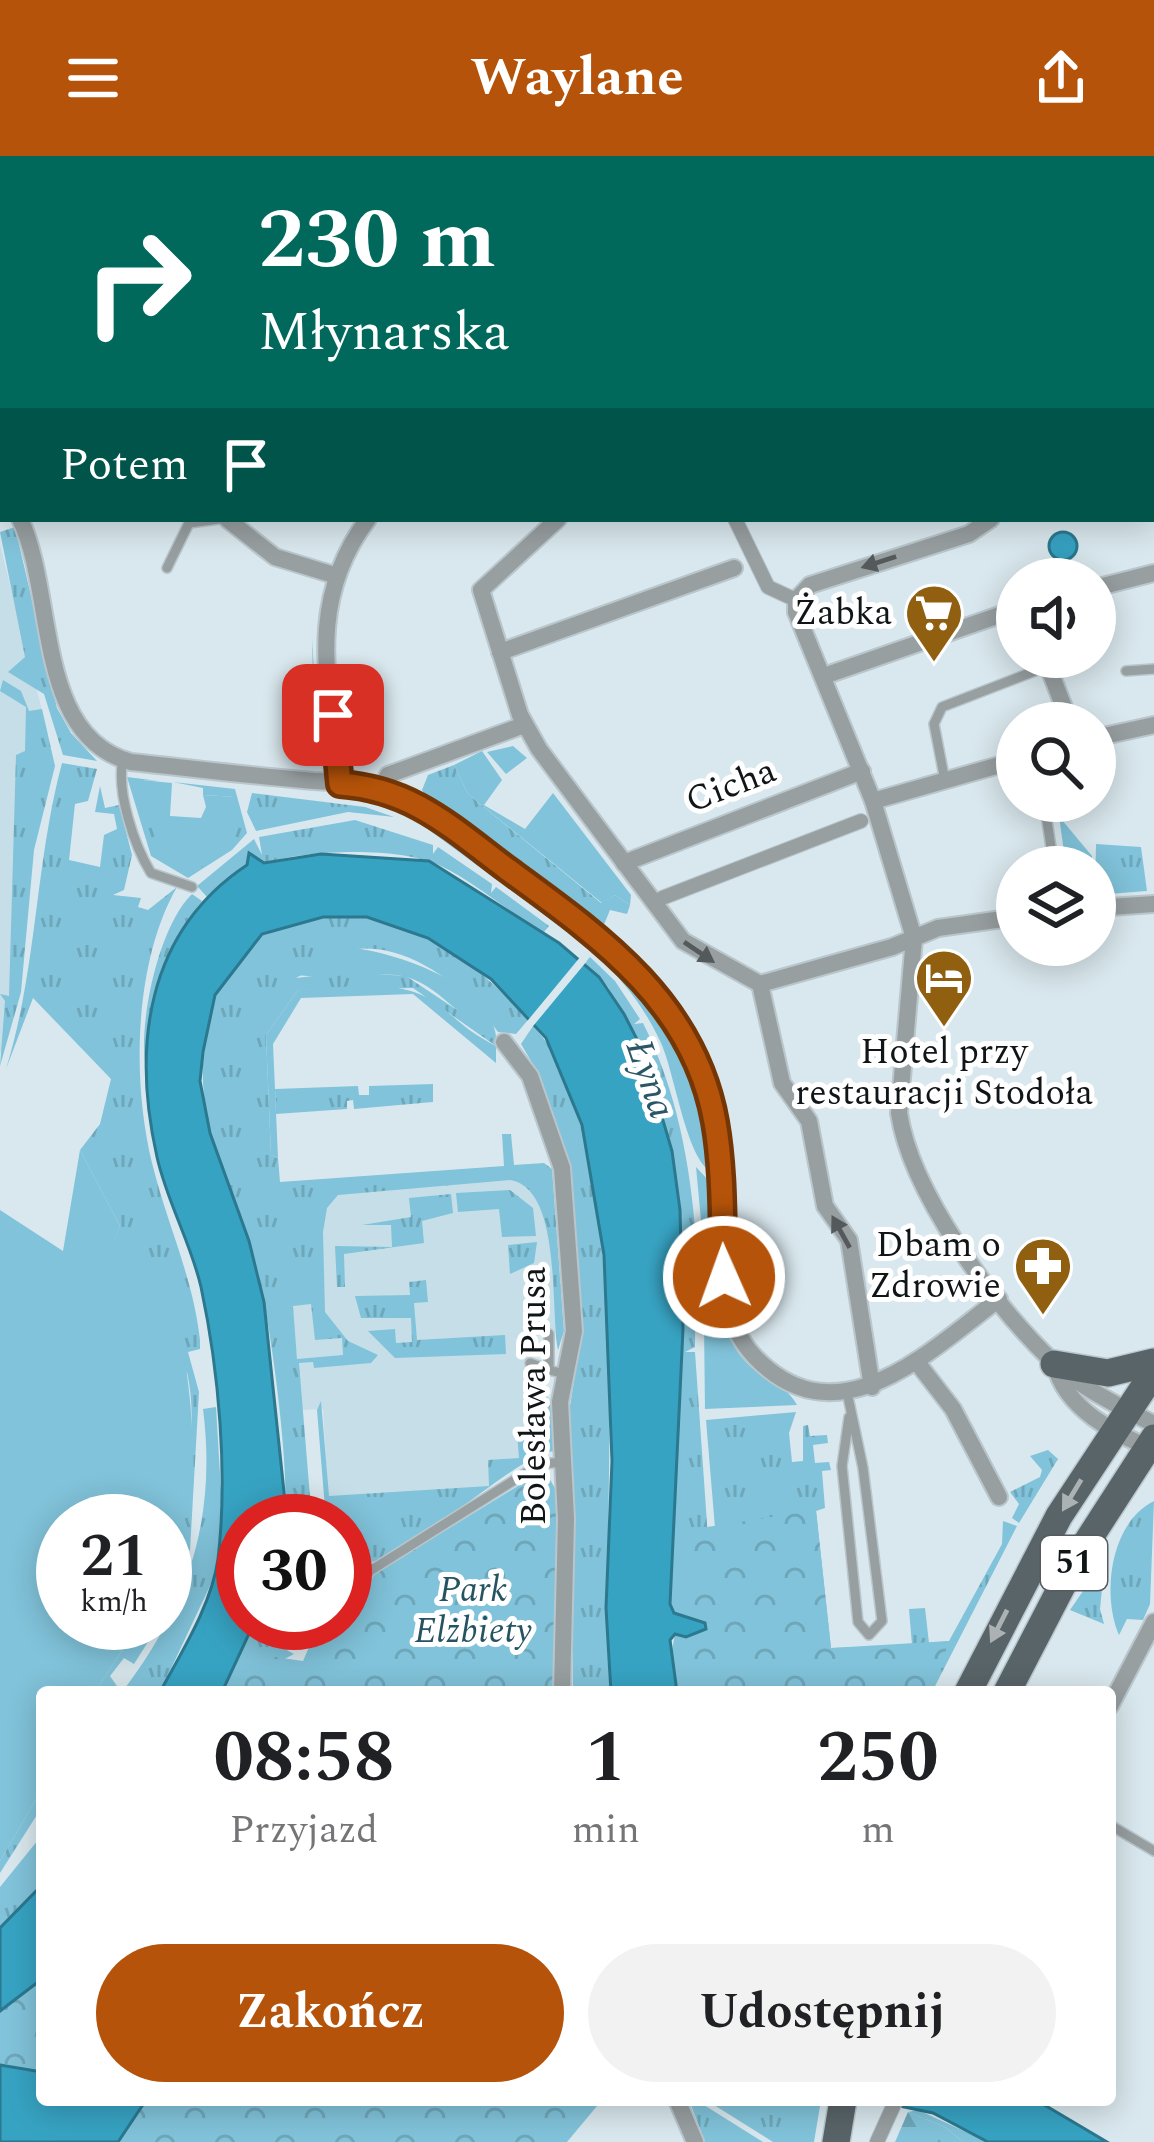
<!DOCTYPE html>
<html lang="pl">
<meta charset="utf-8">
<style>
body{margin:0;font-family:Spectral,serif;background:#f2f2f2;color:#202124;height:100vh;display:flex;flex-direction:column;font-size:45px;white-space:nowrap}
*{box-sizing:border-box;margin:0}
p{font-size:39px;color:#757577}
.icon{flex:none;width:66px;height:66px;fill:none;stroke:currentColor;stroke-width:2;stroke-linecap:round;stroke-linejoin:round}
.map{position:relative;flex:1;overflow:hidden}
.side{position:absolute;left:36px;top:1530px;width:1080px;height:420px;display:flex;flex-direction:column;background:#fff;border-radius:12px;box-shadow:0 6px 30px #0003}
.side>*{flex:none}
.guide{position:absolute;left:0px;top:0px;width:1155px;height:366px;box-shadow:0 6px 30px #0003;background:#00695c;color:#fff;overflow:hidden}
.controls{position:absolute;left:996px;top:402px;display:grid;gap:24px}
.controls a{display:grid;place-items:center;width:120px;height:120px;border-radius:50%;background:#fff;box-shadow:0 6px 30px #0003;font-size:60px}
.speed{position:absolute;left:36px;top:1338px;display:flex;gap:24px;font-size:60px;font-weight:700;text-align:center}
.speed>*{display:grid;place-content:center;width:156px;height:156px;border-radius:50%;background:#fff;box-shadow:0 6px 30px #0003;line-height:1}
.speed small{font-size:30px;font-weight:400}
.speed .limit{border:18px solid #d22;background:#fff;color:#111}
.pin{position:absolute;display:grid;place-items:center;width:102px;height:102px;color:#fff;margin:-51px;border-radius:24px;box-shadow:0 6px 18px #0006}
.me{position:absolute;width:132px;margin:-66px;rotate:358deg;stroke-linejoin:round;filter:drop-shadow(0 0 9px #0008)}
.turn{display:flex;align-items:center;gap:42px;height:252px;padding:0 60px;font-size:54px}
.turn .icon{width:156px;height:156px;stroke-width:2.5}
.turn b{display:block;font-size:84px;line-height:102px}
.then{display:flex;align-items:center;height:114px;padding:0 60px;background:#0003;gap:24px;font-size:45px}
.eta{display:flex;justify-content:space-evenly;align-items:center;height:204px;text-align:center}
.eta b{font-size:72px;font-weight:700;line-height:84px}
.button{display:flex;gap:24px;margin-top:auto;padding:24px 60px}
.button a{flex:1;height:138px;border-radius:72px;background:#b45309;color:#fff;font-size:48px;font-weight:700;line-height:138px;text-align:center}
.button a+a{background:#f2f2f2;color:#202124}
header{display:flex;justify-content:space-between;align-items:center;height:156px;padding:0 60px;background:#b45309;color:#fff;font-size:54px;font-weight:700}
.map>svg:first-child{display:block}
</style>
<header><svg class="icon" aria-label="menu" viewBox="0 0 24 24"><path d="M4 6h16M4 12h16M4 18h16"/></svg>Waylane<svg class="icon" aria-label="share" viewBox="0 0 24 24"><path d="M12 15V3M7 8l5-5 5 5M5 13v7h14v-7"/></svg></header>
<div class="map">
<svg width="1154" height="1986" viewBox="0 0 1154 1986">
<defs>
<pattern id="grass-tufts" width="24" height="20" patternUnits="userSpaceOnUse" patternTransform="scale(3)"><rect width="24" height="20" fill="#81c3da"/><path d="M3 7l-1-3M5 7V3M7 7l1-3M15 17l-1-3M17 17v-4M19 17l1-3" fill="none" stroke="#6ea7ba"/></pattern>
<pattern id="forest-firs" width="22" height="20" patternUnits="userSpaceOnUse" patternTransform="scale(3)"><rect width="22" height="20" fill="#81c3da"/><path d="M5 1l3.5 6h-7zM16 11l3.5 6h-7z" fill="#6ea7ba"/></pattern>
<pattern id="park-crowns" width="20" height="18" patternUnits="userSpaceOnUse" patternTransform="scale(3)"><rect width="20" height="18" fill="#81c3da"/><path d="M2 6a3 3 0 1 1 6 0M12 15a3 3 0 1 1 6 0" fill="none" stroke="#6ea7ba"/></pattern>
</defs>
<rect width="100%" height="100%" fill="#d9e8ee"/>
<g fill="#c6dee7">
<path d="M 455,0 L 658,0 L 660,3 L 458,3 Z"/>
<path d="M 0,389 L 48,578 L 29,680 L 18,849 L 0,898 Z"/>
<path d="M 549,1015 L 560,1177 L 524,1181 L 530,1207 L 524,1220 L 532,1225 L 538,1286 L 488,1333 L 341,1365 L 328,1338 L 323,1253 L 302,1254 L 280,1033 Z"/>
</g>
<g fill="url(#grass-tufts)" fill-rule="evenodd">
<path d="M 15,371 L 57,552 L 71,577 L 97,605 L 63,599 L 44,538 L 8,516 L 25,501 L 0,376 Z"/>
<path d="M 312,482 L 318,586 L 302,593 L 304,536 L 313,528 Z"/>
<path d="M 3,524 L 21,535 L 29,555 L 42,553 L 55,610 L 34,694 L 21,836 L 0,910 L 5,845 L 0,838 L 9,840 L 16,599 L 25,595 L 26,551 L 0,535 Z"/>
<path d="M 62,607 L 97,613 L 88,645 L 75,648 L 69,704 L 100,711 L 104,679 L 117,673 L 114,658 L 95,656 L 100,630 L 105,652 L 119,649 L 132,699 L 124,734 L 113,739 L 141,742 L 138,751 L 148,754 L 177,731 C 135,804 131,921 152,1007 C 167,1068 193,1121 200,1184 L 200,1193 L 188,1196 L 199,1236 L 190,1394 L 182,1404 L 188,1408 L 165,1458 C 165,1378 205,1298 187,1216 L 63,1365 L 129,1114 L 107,1104 L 120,1070 L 80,994 L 100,968 L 111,923 L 33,842 L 6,913 C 37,813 35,708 62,607 Z"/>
<path d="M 454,609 L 468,638 L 601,747 L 615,739 L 630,749 L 627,758 L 610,754 L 603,771 L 426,640 L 422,634 L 428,619 Z"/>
<path d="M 127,621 L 159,625 L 142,624 L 156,661 L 156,699 L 235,641 L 203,639 L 203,632 L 173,626 L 235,633 L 247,677 L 232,694 L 188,722 L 151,700 Z"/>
<path d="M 252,637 L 365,651 L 394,661 L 348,656 L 256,675 L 247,656 Z"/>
<path d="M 378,644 L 430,667 L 592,787 L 588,791 L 406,657 Z"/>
<path d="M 1057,645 L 1061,645 L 1062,664 L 1092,700 L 1091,711 L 1066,711 Z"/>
<path d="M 355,664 L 433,689 L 433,698 L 438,691 L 492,728 L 491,737 L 496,731 L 549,770 L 544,776 C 509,757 478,728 441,710 C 399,690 308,694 264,707 L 249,697 L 247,709 L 207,741 L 197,730 L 254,683 L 262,699 L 259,681 Z"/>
<path d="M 1096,688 L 1141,691 L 1147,735 L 1095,739 Z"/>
<path d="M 192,738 L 202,745 C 163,793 153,848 145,908 C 139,863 159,770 192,738 Z"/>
<path d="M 323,761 C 404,750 480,808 528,864 L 516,878 L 498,876 C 468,834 412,787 356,793 C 337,795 313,813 296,822 L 346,816 L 406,820 L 496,880 L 496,890 L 413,832 L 298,834 L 266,879 L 271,999 L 278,1002 L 280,1026 L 504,1010 L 502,978 L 511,978 L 514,1009 L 544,1007 L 552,1013 L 564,1175 L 558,1194 C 550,1152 562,1032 510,1024 L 338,1039 L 327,1052 L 323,1076 L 325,1156 L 348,1185 L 378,1199 L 371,1207 L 314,1212 L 313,1206 L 299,1207 L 312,1365 L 284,1365 C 292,1322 269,1154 256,1109 C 247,1076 230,1046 220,1015 C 195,940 188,831 262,779 C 279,766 304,767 323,761 ZM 311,1148 L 315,1184 L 342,1182 L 343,1199 L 297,1203 L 293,1150 Z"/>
<path d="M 590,801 L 615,825 L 640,863 L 634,868 L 643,867 C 677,935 690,1007 696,1082 L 686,1087 L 696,1087 L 695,1191 L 685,1196 L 695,1196 L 709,1396 L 696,1465 L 673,1457 L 670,1448 L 683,1173 L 676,1020 L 641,893 L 608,831 L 583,809 Z"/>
<path d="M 533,870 C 647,990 595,1372 611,1536 L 573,1536 L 570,1250 L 582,1176 L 570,1011 L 541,922 L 521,888 Z"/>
<path d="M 433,928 L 433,946 L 354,953 L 353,944 L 347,945 L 347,953 L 276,958 L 275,933 L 358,930 L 359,939 L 369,939 L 369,930 Z"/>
<path d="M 510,1034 L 533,1052 L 536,1080 L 502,1081 L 499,1053 L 458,1056 L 456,1037 Z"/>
<path d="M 451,1038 L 453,1057 L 422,1065 L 424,1087 L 344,1098 L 345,1131 L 337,1131 L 335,1090 L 392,1091 L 391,1069 L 362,1069 L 411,1061 L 409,1042 Z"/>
<path d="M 537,1086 L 534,1107 L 510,1118 L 508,1089 Z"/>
<path d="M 426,1124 L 428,1146 L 414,1147 L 417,1184 L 505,1179 L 506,1198 L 395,1202 L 368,1175 L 395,1173 L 396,1187 L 412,1186 L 411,1162 L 361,1162 L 355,1140 L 410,1139 L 409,1126 Z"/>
<path d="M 524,1216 L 550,1244 L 554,1295 C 505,1302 395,1424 345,1407 L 345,1365 L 326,1365 L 317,1254 L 321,1245 L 329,1340 L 489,1330 L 488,1304 L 519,1302 L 517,1277 L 535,1275 L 532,1226 Z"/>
<path d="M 216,1251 L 222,1352 L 216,1417 L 160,1536 L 122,1536 C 188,1450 217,1363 203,1253 Z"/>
<path d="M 796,1256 L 789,1277 L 792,1306 L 803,1305 L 803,1270 L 808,1269 L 810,1280 L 827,1279 L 828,1287 L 813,1289 L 815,1307 L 829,1306 L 831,1314 L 822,1315 L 825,1352 L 816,1355 L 831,1492 L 912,1489 L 909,1453 L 925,1452 L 929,1487 L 949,1485 L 1002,1388 L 1003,1365 L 1017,1370 L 932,1536 L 858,1536 L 717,1396 L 706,1264 Z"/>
<path d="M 1048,1294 L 1058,1303 L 1019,1367 L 1012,1362 L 1019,1348 L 1010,1336 L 1040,1321 L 1042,1314 L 1030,1300 Z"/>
<path d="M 1154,1345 L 1150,1448 L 1143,1464 L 1127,1463 L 1119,1479 C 1101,1437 1111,1366 1154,1345 Z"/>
<path d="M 1105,1403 L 1100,1453 L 1104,1468 L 1070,1454 Z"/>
<path d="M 140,1467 L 160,1467 L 134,1508 L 124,1502 L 110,1520 L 117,1530 L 113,1536 L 95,1536 Z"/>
<path d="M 254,1467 L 290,1467 L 281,1491 L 294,1498 L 222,1536 Z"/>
<path d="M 675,1478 L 686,1481 L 722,1536 L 677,1536 L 670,1505 Z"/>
<path d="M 42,1633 L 42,1651 L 0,1717 L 0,1705 Z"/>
<path d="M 42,1679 L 42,1729 L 0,1772 L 0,1731 Z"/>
<path d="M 689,1944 L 696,1944 L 763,1986 L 705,1986 Z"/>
<path d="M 706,1944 L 821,1944 L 814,1986 L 773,1986 Z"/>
<path d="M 918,1954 L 988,1986 L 963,1986 L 945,1971 L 908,1956 Z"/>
</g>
<path fill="url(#forest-firs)" d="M 908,1956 L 945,1971 L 963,1986 L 895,1986 Z"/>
<g fill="url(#park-crowns)">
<path d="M 547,1318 L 557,1336 L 559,1363 L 554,1536 L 222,1536 L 240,1496 L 303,1505 L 314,1480 L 345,1467 L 372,1419 L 536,1319 Z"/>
<path d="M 816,1354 L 831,1492 L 949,1485 L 932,1536 L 695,1536 L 684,1492 L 688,1374 Z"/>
<path d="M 42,1823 L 42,1944 L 602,1944 L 567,1986 L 0,1986 L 0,1855 Z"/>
</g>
<g fill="#81c3da">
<path d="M 513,590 L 527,602 L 506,618 L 487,596 Z"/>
<path d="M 482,595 L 502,624 L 484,649 L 525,673 L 553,637 L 631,739 L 630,749 L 615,739 L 602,747 L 468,638 L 454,609 Z"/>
<path d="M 142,624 L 172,627 L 170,660 L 201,662 L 206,651 L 203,639 L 236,641 L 233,686 L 211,707 L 193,714 L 156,699 L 156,661 L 140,650 Z"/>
<path d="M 353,792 C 398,797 489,828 496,880 C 462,867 438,827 402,820 C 378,815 302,825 292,817 L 302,803 Z"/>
<path d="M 599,792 C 664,854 706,924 710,1015 C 686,1000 675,918 661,887 C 645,852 623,824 595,797 Z"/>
<path d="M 372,829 C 449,834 438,861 496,890 L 496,907 L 413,838 L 301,842 L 273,888 L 278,1002 L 271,999 L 266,879 L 298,834 Z"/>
<path d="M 80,994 L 120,1070 L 108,1104 L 171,1125 C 189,1224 211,1321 165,1416 L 165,1365 L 63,1365 L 63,1467 L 140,1467 L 95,1536 L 42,1536 L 42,1633 L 0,1705 L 0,1054 L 63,1095 Z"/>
<path d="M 696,1011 L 711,1027 C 713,1086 703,1160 747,1207 C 763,1223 787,1229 797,1249 L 705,1253 L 703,1086 Z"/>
</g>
<g fill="#37a3c3" stroke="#2b788f" stroke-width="3">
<circle cx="1063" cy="390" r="14"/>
<path d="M 249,697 L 264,707 L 321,698 L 429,705 L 559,787 L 599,821 L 624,858 L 642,893 L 672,995 L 680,1054 L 683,1173 L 670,1448 L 674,1457 L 705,1467 L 706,1473 L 686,1481 L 675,1478 L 670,1484 L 677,1536 L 611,1536 L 606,1452 L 612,1305 L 604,1099 L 582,969 L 546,882 L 491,823 L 428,782 L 367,761 L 323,761 L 262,778 L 215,839 L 203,896 L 200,925 L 210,977 L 249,1085 L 264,1146 L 286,1355 L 284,1365 L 243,1365 L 243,1467 L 254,1467 L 222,1536 L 160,1536 C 181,1497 212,1448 218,1403 C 228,1318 219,1215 201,1131 C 191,1087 167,1046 157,1001 C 132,890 146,776 247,709 Z"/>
<path d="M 42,1729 L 42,1823 L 0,1855 L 0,1772 Z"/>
<path d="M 0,1909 L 42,1916 L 42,1944 L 146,1944 L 118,1986 L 0,1986 Z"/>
<path d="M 871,1944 L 1036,1944 L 1107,1986 L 988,1986 L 933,1957 Z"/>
</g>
<path fill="#d9e8ee" d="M 581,800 L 587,805 L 529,875 L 524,869 Z"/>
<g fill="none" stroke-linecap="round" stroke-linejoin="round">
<g stroke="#b9c6cc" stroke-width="12">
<g id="service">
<path d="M 888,0 L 889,3"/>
<path d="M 425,3 L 428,0"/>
<path d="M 1152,38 L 1154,36"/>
<path d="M 167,412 L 189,367 L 219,363"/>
<path d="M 1126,515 L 1154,513"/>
<path d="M 123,603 C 116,636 134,689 151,717 L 192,731"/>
<path d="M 945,625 L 934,568 L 942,551 L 1048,510"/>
<path d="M 1044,645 L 1054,711"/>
<path d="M 549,1178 L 549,1214 L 565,1218"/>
<path d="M 530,1207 L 549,1214"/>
<path d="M 847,1236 L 863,1312 L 882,1465 L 869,1479 L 858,1466 L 842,1310 L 849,1261"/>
<path d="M 345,1457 L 370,1415 L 540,1308 L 564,1306"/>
<path d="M 302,1479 L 334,1467"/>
<path d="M 1110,1669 L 1154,1695"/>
</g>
</g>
<g stroke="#b9c6cc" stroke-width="16">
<g id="pedestrian">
<path d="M 735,363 L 768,431 L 796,444"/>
<path d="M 662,742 L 861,665"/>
<path d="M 877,1986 L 896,1944"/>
</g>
</g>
<g stroke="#b9c6cc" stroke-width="20">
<g id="minor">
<path d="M 386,0 L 389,3"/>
<path d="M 188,3 L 190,0"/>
<path d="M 1152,85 L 1154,86"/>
<path d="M 1152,190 L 1154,195"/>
<path d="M 1152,308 L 1154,308"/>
<path d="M 0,328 L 3,323"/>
<path d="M 0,344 L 3,346"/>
<path d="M 20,363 C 56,437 34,580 131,606 C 188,612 245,619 303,624 C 328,627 360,624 384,632 C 426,646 463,680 498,706 C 597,779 701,849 718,981 C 726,1049 703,1147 755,1201 C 838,1287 929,1195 999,1143"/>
<path d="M 227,363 L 275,401 L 334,419"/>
<path d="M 558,363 L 481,434 L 520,559 L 539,593 L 683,785 L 760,828 L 892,791 L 938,772 L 1017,761"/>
<path d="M 991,363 L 969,378 L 810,429 L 796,444 L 796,456 L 873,645 L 914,782 L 899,957 C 911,1037 994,1149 1052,1205 C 1079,1231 1121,1251 1154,1268"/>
<path d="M 1095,432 L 1154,417"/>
<path d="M 500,496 L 734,412"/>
<path d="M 1048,510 L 1070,567"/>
<path d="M 824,520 L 1017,453"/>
<path d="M 1095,582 L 1154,569"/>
<path d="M 340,628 C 329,530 305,447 368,363"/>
<path d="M 382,631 L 388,619 L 524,569"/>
<path d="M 873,645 L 1017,604"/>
<path d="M 624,707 L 862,615"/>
<path d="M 1095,752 L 1154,748"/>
<path d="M 760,828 L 782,927 L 809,965 L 825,1050 L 849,1084 L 872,1231"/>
<path d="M 504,886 L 530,920 L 562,1012 L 574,1175 L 560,1246 L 566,1363 L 562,1536"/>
<path d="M 916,1205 L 953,1253 L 999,1341"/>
<path d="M 1055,1209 C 1065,1252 1115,1279 1154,1293"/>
<path d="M 1110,1550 L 1154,1466"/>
<path d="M 677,1944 L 695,1986"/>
</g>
</g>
<g stroke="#b9c6cc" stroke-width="30">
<g id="primary">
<path d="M 1054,1208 L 1108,1217 L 1154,1206"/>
<path d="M 968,1536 L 1059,1360 L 1154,1216"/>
<path d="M 1007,1536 L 1076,1403 L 1154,1282"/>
<path d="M 836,1986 L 843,1944"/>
</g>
</g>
<use href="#service" stroke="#989fa1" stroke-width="9"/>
<use href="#pedestrian" stroke="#989fa1" stroke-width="14"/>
<use href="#minor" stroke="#989fa1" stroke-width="16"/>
<use href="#primary" stroke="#596468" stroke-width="27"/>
</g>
<defs><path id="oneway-solid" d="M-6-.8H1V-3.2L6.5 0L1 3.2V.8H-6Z" transform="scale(3)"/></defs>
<g fill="#545a5c">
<use href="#oneway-solid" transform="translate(879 406) rotate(162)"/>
<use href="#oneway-solid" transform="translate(699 796) rotate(34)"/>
<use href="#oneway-solid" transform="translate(841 1076) rotate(-119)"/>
</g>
<g fill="#acb2b4">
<use href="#oneway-solid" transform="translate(1072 1339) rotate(121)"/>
<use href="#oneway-solid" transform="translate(999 1470) rotate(117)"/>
</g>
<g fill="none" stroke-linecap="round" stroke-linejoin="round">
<g stroke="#753606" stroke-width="30">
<path id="route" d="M 333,559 L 340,628 C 412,633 451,671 507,713 C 599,780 694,846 715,966 C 724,1017 722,1070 724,1121"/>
</g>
<use href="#route" stroke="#b45309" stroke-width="21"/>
</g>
<defs>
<g id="supermarket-pin" transform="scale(3)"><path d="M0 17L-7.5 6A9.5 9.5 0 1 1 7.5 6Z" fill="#915f10" stroke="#fff"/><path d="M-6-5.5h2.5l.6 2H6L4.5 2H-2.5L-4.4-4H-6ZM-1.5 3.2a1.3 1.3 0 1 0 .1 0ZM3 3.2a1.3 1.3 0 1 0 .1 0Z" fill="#fff"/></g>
<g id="hotel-pin" transform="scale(3)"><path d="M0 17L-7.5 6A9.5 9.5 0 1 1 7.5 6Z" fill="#915f10" stroke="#fff"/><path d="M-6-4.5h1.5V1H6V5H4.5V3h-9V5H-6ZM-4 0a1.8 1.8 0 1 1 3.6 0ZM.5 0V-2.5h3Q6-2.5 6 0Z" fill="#fff"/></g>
<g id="pharmacy-pin" transform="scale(3)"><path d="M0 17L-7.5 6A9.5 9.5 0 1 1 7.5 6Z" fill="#915f10" stroke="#fff"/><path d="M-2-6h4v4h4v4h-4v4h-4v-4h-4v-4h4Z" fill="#fff"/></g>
</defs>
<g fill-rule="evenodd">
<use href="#supermarket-pin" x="934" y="457"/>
<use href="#hotel-pin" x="944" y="822"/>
<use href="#pharmacy-pin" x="1043" y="1110"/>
</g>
<g text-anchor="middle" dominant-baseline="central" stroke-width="10" stroke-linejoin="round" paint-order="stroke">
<rect fill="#fff" stroke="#585b5d" stroke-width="3" x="1041" y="1380" width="66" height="54" rx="9"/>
<g font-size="33" font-weight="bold" fill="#101517">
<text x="1074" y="1407">51</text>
</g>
<g font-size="36" fill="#101517" stroke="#fff" text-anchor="end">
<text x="892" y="457">Żabka</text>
<text x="944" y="896" text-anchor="middle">Hotel przy<tspan x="944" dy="41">restauracji Stodoła</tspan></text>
<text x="1001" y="1089">Dbam o<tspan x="1001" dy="41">Zdrowie</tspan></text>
</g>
<g font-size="36" fill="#101517" stroke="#fff">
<text transform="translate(731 630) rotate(-21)">Cicha</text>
<text transform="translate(534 1240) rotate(-90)">Bolesława Prusa</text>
</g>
<g font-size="36" font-style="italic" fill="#265361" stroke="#fff">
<text x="473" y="1434">Park<tspan x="473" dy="41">Elżbiety</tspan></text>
</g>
<g font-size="39" font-style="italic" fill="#2a5665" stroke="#fff">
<text transform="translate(650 923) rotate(71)">Łyna</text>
</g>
</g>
</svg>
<div class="controls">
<a><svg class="icon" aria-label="sound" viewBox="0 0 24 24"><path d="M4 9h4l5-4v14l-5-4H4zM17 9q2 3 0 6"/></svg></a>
<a><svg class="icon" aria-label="search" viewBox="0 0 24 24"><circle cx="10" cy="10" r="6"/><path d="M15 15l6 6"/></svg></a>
<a><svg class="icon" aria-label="layers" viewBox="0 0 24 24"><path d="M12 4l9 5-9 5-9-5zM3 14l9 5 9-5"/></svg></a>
</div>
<div class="speed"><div>21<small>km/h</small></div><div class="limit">30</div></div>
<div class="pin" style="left:333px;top:559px;background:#d93025"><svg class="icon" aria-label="arrive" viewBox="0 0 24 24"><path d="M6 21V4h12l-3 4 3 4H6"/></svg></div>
<svg class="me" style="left:724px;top:1121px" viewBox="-20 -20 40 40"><circle r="17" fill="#b45309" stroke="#fff" stroke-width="3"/><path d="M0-11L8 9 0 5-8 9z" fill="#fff"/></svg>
<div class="guide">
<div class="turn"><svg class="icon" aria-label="right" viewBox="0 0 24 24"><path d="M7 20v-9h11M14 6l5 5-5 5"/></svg><div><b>230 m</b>Młynarska</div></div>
<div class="then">Potem<svg class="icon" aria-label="arrive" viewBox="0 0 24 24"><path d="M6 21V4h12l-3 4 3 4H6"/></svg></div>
</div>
<section class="side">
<div class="eta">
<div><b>08:58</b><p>Przyjazd</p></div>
<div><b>1</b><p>min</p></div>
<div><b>250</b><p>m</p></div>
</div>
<div class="button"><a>Zakończ</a><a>Udostępnij</a></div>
</section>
</div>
